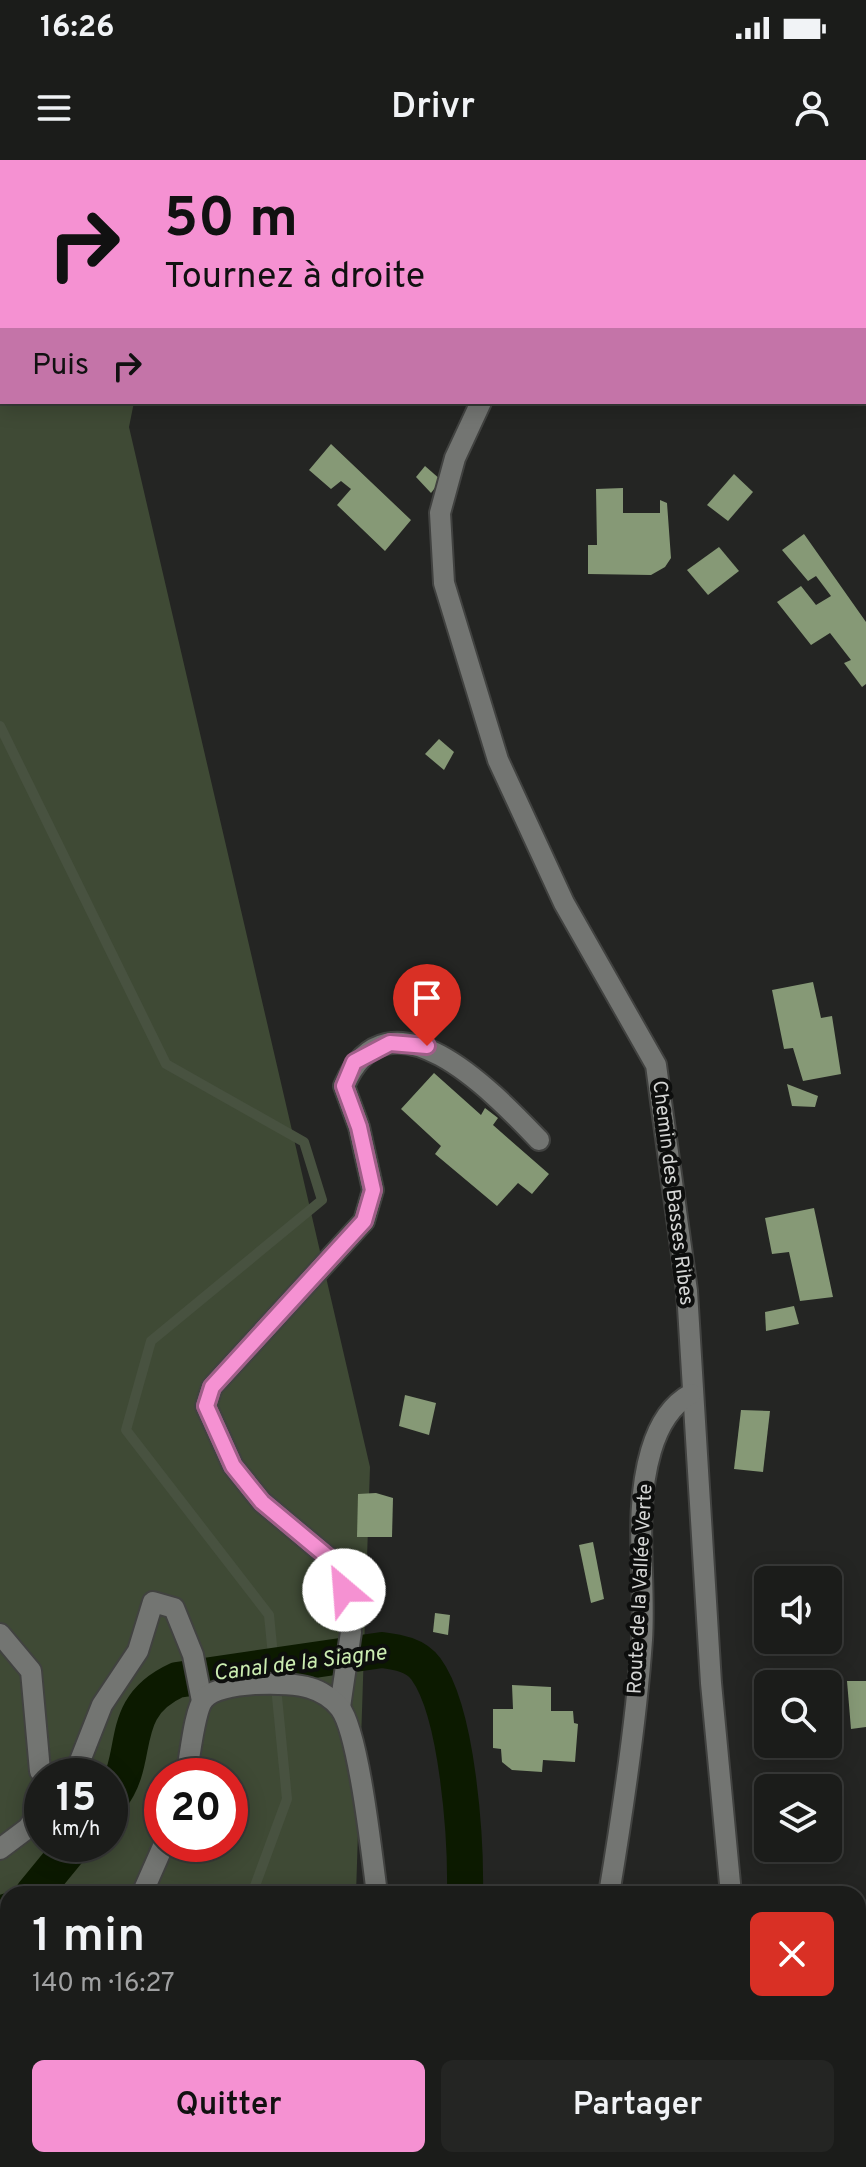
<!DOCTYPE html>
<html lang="fr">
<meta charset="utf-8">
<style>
body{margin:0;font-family:Overpass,sans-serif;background:#242523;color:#f1f3f6;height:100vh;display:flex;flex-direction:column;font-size:30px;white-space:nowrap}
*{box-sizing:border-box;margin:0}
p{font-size:26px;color:#a0a1a2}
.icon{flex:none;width:44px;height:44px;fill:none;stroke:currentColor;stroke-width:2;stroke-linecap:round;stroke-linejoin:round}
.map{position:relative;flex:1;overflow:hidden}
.sheet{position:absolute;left:0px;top:1726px;width:866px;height:282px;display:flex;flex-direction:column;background:#1b1c1a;border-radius:24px 24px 0 0;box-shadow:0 4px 20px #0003,0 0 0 2px #393a39}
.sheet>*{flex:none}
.banner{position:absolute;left:0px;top:0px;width:866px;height:244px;box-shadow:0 4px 20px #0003,0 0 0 2px #393a39;background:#f591d2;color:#111;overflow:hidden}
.fabs{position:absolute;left:754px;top:1406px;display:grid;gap:16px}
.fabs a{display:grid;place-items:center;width:88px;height:88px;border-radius:12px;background:#1b1c1a;box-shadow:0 4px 20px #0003,0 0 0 2px #393a39;font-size:40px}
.speed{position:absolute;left:24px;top:1598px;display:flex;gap:16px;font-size:40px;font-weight:700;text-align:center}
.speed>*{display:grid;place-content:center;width:104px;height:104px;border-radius:50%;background:#1b1c1a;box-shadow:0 4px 20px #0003,0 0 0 2px #393a39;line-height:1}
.speed small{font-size:20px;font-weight:400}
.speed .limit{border:12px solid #d22;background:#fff;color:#111}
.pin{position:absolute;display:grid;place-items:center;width:68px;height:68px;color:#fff;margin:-82px -34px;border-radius:50% 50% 50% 0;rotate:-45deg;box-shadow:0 0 8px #0007}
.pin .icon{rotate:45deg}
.me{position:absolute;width:88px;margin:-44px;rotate:333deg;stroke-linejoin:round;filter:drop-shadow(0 0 6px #0008)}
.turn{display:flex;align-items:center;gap:28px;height:168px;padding:0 32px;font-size:36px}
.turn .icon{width:104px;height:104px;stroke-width:2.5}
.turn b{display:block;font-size:56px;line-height:68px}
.then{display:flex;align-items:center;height:76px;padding:0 32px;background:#0003;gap:16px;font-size:30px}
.round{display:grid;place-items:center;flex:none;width:84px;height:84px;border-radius:12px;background:#242523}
.overview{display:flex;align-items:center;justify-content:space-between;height:136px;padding:0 32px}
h1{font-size:48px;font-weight:600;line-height:60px}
.cta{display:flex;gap:16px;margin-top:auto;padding:16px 32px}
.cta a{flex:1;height:92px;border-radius:12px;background:#f591d2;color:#111;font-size:32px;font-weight:600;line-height:92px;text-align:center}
.cta a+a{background:#242523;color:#f1f3f6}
.status{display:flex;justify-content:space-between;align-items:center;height:56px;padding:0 40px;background:#1b1c1a;direction:ltr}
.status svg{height:22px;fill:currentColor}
header{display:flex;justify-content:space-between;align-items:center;height:104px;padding:0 32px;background:#1b1c1a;font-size:36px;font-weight:600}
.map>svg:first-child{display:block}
</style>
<div class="status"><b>16:26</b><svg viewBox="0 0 49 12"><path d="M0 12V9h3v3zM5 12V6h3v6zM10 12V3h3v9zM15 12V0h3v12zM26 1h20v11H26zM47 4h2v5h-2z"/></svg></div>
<header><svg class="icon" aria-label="menu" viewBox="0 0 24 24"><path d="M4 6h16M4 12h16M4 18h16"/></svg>Drivr<svg class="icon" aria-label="person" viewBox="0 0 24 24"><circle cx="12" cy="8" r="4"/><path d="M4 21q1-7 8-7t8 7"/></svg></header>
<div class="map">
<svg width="866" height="2007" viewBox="0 0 866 2007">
<rect width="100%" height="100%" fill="#242523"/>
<path fill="#3f4a35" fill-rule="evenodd" d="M 0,0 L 190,0 L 2,2 L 2,242 L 134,242 L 129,267 L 370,1307 L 356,1734 L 8,1734 L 8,2000 L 347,2000 L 347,2007 L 0,2007 ZM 42,1616 L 110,1616 L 110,1684 L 42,1684 ZM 162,1616 L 230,1616 L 230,1684 L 162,1684 Z"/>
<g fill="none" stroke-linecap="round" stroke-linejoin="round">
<g stroke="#485240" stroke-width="10">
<path d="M 77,2 L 78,0"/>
<path d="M 0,107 L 2,105"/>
<path d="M 0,566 L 166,904 L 304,982 L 322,1040 L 151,1181 L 126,1270 L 269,1455 L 287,1639 L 252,1734"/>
<path d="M 130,2007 L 134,2000"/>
</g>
<g stroke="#0c1a00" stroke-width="36">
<path d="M 110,1639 C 143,1598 114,1549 177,1520 L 382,1490 C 398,1492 416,1495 426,1509 C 458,1553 466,1679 465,1734"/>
<path d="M 33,1734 L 74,1684"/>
<path d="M 0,1756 L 8,1751"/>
<path d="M 446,2007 L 447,2000"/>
</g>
</g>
<g fill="#869976">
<path d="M 331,284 L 411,360 L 385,391 L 337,345 L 351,329 L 341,321 L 331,329 L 309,310 Z"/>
<path d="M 425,306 L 441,320 L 431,333 L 416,317 Z"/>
<path d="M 734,314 L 753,332 L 728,361 L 707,345 Z"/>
<path d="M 623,328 L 623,353 L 660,353 L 660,340 L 667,343 L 671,398 L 665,407 L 651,415 L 588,414 L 588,385 L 597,385 L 596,329 Z"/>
<path d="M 804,374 L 866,462 L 866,524 L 862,527 L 844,503 L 851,500 L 830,473 L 811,485 L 777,442 L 801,426 L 816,445 L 831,436 L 816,416 L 808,421 L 782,390 Z"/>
<path d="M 719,387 L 739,411 L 708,435 L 687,410 Z"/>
<path d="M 439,579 L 454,592 L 444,610 L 425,594 Z"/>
<path d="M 813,822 L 821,858 L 832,856 L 841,914 L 803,921 L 793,888 L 784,889 L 772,830 Z"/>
<path d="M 434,913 L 481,955 L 485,948 L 498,958 L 493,965 L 549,1014 L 532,1034 L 518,1023 L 497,1046 L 435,994 L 441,986 L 401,949 Z"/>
<path d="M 787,924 L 818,936 L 815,947 L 792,946 Z"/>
<path d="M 814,1048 L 833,1137 L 800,1141 L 789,1092 L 772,1094 L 765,1058 Z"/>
<path d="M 794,1146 L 799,1164 L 766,1171 L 765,1152 Z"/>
<path d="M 405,1235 L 436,1243 L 429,1275 L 399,1266 Z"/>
<path d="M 741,1250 L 770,1251 L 763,1312 L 734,1309 Z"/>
<path d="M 376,1333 L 393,1338 L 392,1377 L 357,1377 L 358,1334 Z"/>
<path d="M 593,1382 L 604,1439 L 591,1443 L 579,1385 Z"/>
<path d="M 435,1453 L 450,1455 L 448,1475 L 433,1472 Z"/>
<path d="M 847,1521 L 866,1521 L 866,1567 L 851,1569 Z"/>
<path d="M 512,1525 L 551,1527 L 551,1551 L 573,1551 L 574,1563 L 578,1564 L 575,1602 L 543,1600 L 542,1612 L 512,1610 L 502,1602 L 501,1589 L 493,1588 L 493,1549 L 513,1549 Z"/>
</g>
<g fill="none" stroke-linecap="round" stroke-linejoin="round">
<g stroke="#414240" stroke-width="24">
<g id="minor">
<path d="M 478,0 L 479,2"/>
<path d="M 864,60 L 866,57"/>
<path d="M 481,242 L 455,298 L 440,353 L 444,423 L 498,600 L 564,743 L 656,905 L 687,1131 L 711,1523 L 731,1734"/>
<path d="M 0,1474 L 31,1511 L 40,1611 L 46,1616"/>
<path d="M 340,1547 L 351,1472 L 341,1408 L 262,1342 L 233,1306 L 206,1246 L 212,1227 L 364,1061 L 373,1030 L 359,967 L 344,926 C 389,821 495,934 539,980"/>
<path d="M 74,1616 L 102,1545 L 138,1491 L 153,1442 L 174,1448 L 193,1495 L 202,1541"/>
<path d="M 186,1616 C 190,1599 194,1550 204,1539 C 219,1521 289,1521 310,1528 C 321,1531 333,1539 340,1548 C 359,1573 372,1697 377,1734"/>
<path d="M 0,1689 L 28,1668 L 42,1647"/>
<path d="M 142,1734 L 164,1684"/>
<path d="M 609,1734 C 623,1650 636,1565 642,1480 C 646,1418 633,1352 651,1291 C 658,1267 669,1246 691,1234"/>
<path d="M 399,2000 L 400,2007"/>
<path d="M 757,2000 L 757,2007"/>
<path d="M 19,2007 L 23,2000"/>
<path d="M 545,2007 L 547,2000"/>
</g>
</g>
<use href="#minor" stroke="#737572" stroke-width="20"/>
</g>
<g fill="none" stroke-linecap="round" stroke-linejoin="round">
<g stroke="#9f5e88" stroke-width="20">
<path id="route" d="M 344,1430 L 341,1408 L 262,1342 L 233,1306 L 206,1246 L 212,1227 L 364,1061 L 373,1030 L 359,967 L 344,926 L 354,902 L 390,883 L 427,886"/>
</g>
<use href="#route" stroke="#f591d2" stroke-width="14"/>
</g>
<g text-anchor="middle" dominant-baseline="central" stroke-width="8" stroke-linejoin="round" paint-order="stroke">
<g font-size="20" fill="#d5d6d5" stroke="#0d0e0d">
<text transform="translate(672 1033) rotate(83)">Chemin des Basses Ribes</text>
<text transform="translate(641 1429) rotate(-87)">Route de la Vallée Verte</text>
</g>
<g font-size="22" font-style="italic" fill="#cbecb1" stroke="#0d0e0d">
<text transform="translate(300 1504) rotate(-7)">Canal de la Siagne</text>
</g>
</g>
</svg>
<div class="fabs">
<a><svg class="icon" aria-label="sound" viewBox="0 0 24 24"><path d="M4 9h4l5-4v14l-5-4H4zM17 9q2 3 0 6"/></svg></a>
<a><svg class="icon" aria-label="search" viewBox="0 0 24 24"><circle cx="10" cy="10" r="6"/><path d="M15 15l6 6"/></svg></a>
<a><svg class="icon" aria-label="layers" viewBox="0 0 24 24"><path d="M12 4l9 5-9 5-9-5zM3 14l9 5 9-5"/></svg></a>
</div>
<div class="speed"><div>15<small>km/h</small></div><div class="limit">20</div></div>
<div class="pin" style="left:427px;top:886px;background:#d93025"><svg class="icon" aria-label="arrive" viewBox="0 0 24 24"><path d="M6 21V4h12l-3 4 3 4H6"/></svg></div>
<svg class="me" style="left:344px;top:1430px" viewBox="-20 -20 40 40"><circle r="19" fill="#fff"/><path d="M0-13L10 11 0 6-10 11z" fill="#f591d2"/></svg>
<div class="banner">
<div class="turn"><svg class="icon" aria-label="right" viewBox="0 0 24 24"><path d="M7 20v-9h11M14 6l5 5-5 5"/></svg><div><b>50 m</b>Tournez à droite</div></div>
<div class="then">Puis<svg class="icon" aria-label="right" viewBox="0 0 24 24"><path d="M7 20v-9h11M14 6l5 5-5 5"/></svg></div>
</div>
<section class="sheet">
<div class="overview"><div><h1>1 min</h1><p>140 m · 16:27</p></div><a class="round" style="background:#d93025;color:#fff"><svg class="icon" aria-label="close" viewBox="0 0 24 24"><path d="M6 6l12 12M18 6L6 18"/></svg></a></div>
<div class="cta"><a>Quitter</a><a>Partager</a></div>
</section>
</div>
